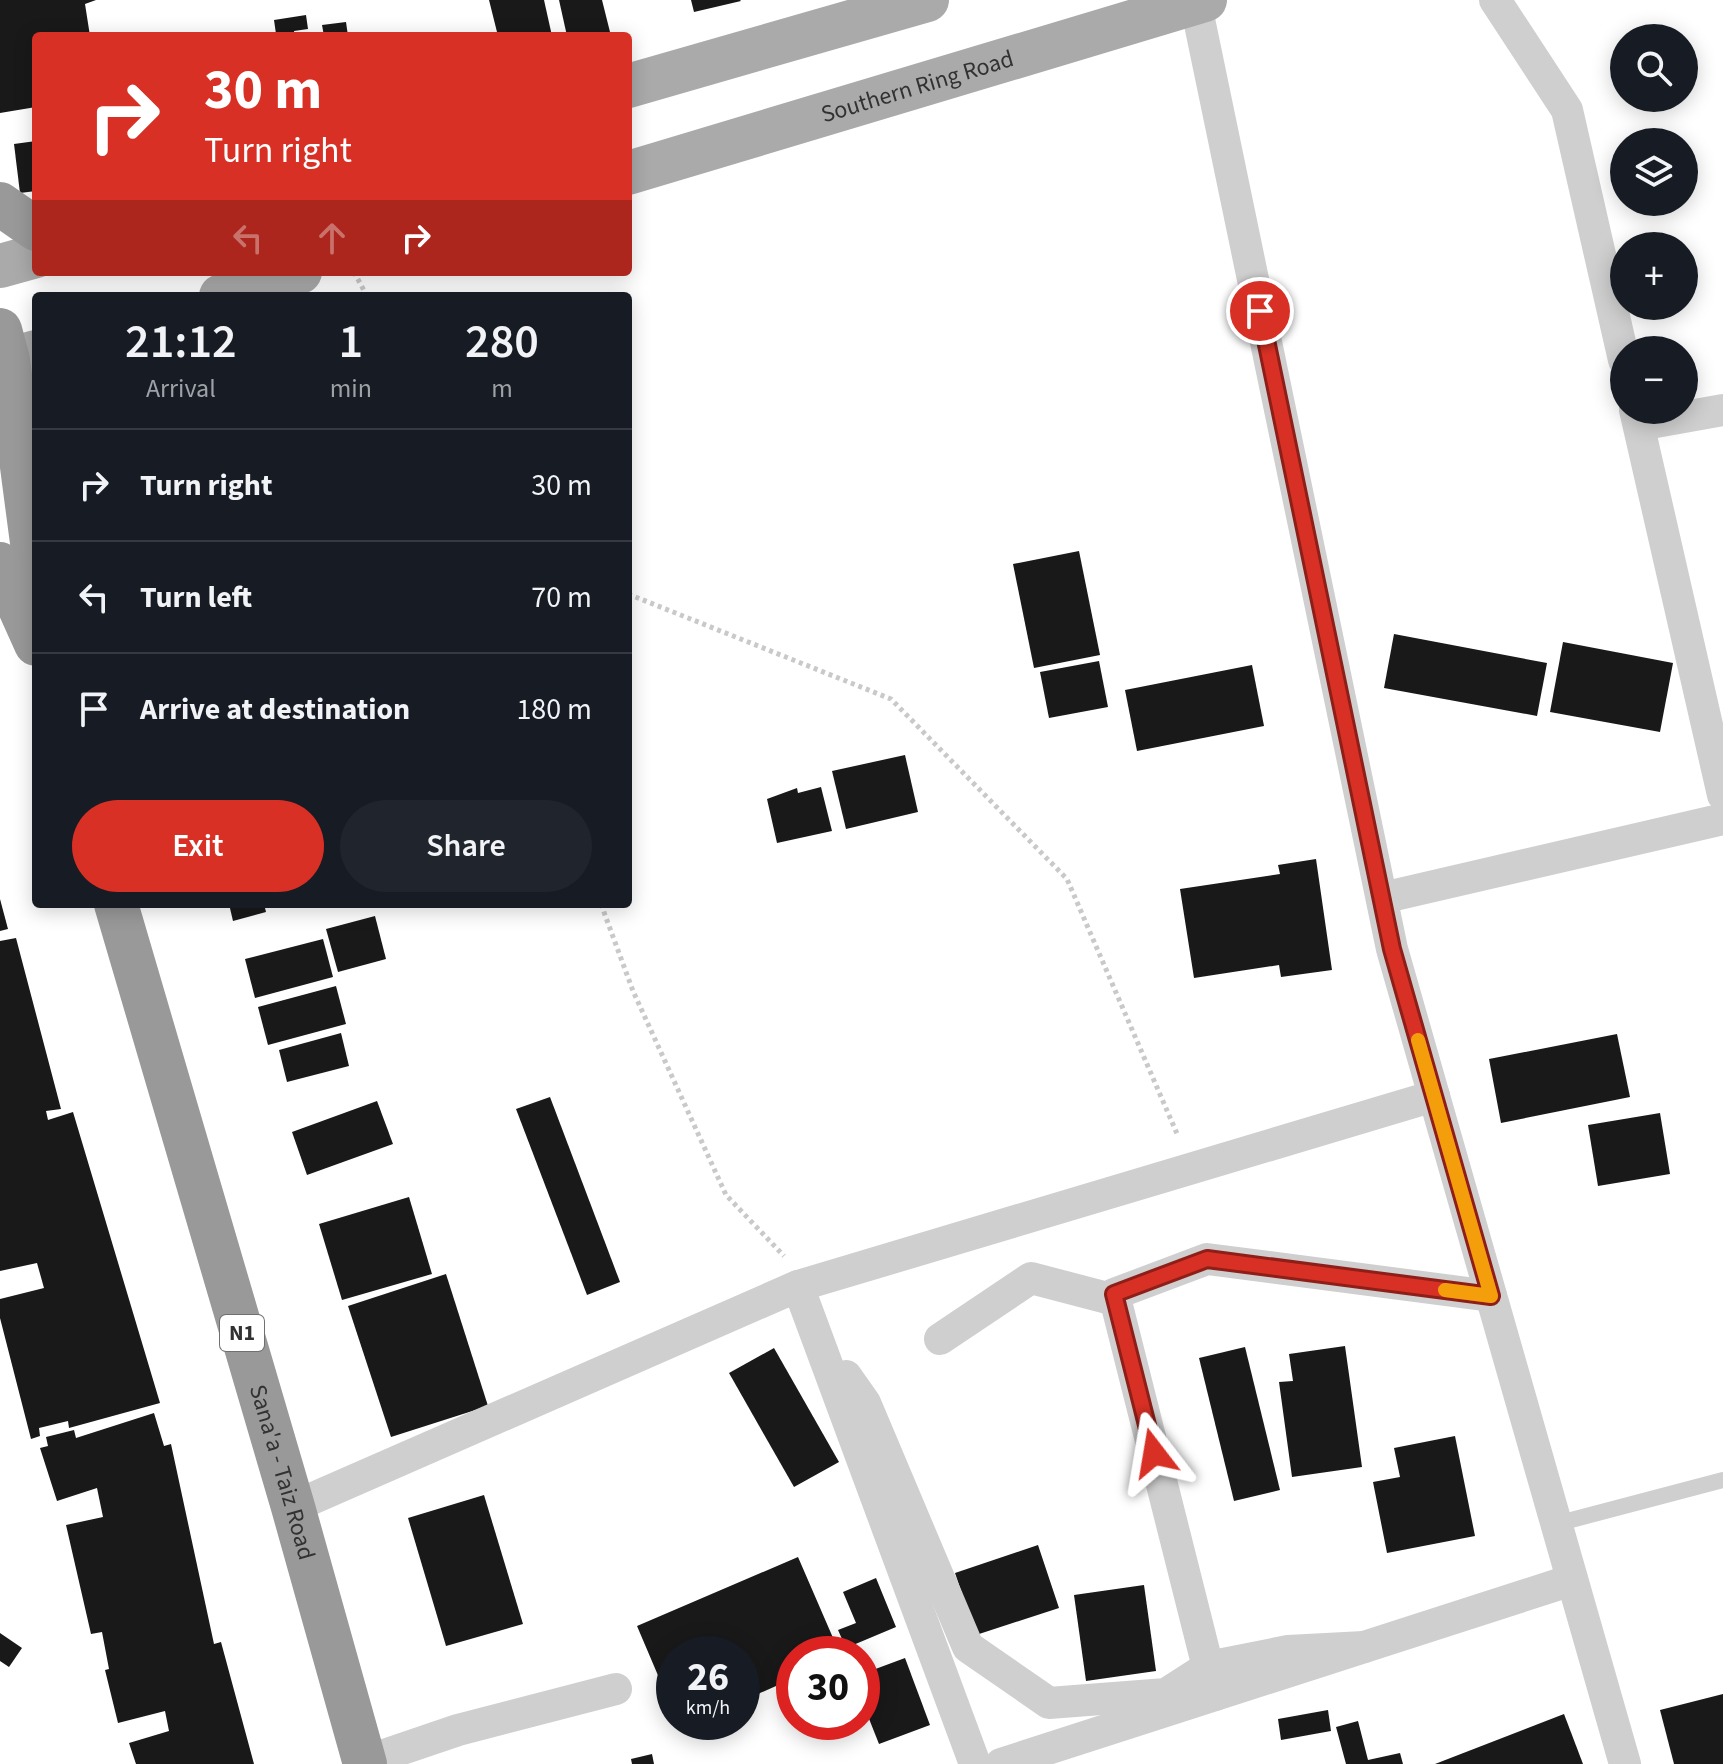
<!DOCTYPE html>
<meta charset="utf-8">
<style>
body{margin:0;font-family:"Source Sans 3",sans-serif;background:#20242c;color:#f1f3f6;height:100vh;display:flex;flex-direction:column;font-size:30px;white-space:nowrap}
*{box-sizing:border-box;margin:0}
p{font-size:26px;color:#9ea1a6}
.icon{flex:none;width:44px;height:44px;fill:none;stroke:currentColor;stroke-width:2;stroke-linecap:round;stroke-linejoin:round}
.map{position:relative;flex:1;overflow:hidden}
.drawer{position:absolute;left:32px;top:292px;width:600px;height:616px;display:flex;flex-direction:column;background:#171b24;border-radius:8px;box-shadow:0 4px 20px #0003}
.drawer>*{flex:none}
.guide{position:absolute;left:32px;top:32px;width:600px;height:244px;border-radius:8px;box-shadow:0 4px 20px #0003;background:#d93025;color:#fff;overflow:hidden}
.buttons{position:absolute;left:1610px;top:24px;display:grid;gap:16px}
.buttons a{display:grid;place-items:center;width:88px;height:88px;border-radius:50%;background:#171b24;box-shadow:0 4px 20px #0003;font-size:40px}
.speed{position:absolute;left:656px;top:1636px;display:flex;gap:16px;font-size:40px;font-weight:700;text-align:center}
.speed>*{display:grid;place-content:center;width:104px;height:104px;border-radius:50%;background:#171b24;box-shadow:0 4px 20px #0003;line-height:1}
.speed small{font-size:20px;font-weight:400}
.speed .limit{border:12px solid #d22;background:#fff;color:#111}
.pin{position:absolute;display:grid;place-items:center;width:68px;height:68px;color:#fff;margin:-34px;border:4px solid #fff;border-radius:50%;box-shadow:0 2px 8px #0007}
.me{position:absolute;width:88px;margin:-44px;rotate:346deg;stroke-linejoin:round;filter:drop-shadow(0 0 6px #0008)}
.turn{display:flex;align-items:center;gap:28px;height:168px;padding:0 40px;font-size:36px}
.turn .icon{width:104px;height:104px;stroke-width:2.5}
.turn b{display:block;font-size:56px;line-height:68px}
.lanes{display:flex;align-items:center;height:76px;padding:0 40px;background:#0003;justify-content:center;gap:40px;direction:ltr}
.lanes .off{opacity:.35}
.eta{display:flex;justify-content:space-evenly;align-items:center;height:136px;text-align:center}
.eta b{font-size:48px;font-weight:600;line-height:56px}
.primary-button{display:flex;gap:16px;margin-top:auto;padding:16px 40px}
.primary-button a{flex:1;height:92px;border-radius:48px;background:#d93025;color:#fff;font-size:32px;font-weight:600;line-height:92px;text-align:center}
.primary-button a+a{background:#20242c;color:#f1f3f6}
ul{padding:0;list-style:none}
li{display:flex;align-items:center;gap:24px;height:112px;padding:0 40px;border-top:2px solid #363941}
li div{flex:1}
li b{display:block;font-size:30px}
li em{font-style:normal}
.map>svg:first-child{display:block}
</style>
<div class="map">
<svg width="1723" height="1764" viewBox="0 0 1723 1764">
<rect width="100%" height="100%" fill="#fff"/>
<g fill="#191919">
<path d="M 0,0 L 96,0 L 85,4 L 90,36 L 36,36 L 36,107 L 0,113 Z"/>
<path d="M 489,0 L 544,0 L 552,36 L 498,36 Z"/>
<path d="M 559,0 L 602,0 L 611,36 L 567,36 Z"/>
<path d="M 691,0 L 740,0 L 741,1 L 694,12 Z"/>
<path d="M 306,15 L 308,29 L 294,31 L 295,36 L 276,34 L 274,20 Z"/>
<path d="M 346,22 L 348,36 L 324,36 L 322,25 Z"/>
<path d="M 36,141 L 36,191 L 20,193 L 14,144 Z"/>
<path d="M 1079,551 L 1100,655 L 1034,668 L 1013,564 Z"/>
<path d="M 1394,634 L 1547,663 L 1537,716 L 1384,688 Z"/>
<path d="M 1563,642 L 1673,663 L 1660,732 L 1550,712 Z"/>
<path d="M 1099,661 L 1108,707 L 1049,718 L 1040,672 Z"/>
<path d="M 1252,665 L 1264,726 L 1137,751 L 1125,690 Z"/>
<path d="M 905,755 L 918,812 L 846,829 L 832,771 Z"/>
<path d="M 821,787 L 832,831 L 777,843 L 767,799 L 797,788 L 798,793 Z"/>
<path d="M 1316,859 L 1332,970 L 1281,977 L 1279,965 L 1194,978 L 1180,889 L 1280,874 L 1278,865 Z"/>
<path d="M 0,899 L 8,929 L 0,931 Z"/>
<path d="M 229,904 L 264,904 L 266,912 L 233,921 Z"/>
<path d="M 375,916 L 386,959 L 338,972 L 326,929 Z"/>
<path d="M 16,938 L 61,1109 L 46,1111 L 48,1120 L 73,1112 L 160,1403 L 69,1428 L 68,1421 L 39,1428 L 40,1436 L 31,1439 L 0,1318 L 0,1299 L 44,1288 L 37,1263 L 0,1271 L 0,941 Z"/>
<path d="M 323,939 L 333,977 L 255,998 L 245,959 Z"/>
<path d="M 336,986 L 346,1024 L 268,1045 L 258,1007 Z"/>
<path d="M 341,1033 L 349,1066 L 287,1082 L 279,1050 Z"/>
<path d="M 1617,1034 L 1630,1097 L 1501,1123 L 1489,1059 Z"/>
<path d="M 550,1097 L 620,1282 L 587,1295 L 516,1109 Z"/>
<path d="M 377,1101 L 393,1144 L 307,1175 L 292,1132 Z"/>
<path d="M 1660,1113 L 1670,1174 L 1598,1186 L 1588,1125 Z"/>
<path d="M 409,1197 L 432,1274 L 342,1300 L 319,1224 Z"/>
<path d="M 446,1274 L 488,1406 L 391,1437 L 348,1306 Z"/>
<path d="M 1345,1346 L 1362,1467 L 1292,1477 L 1279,1382 L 1293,1381 L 1289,1354 Z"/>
<path d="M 1245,1347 L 1280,1490 L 1234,1501 L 1199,1358 Z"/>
<path d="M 774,1348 L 839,1462 L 794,1487 L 729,1373 Z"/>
<path d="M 154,1413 L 164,1446 L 171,1444 L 214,1644 L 221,1642 L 254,1764 L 136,1764 L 129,1743 L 169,1731 L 165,1711 L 118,1723 L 105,1670 L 109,1669 L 102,1632 L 91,1634 L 66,1525 L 103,1517 L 97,1488 L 57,1501 L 40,1448 L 48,1446 L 46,1437 L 74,1430 L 76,1438 Z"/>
<path d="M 1455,1436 L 1475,1536 L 1387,1553 L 1373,1482 L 1400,1477 L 1394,1448 Z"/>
<path d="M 484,1495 L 523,1624 L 446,1646 L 408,1518 Z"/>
<path d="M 1038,1545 L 1059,1608 L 976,1635 L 955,1573 Z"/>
<path d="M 798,1557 L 840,1654 L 794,1654 L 794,1678 L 742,1701 L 742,1654 L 674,1654 L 674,1713 L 637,1626 Z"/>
<path d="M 876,1578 L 896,1627 L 846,1648 L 838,1630 L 856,1623 L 843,1592 Z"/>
<path d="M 1144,1585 L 1156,1671 L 1086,1681 L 1074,1595 Z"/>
<path d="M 0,1633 L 22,1648 L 9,1667 L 0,1661 Z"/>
<path d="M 905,1658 L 930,1725 L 879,1744 L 862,1701 L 862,1674 Z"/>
<path d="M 1723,1694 L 1723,1764 L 1674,1764 L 1660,1710 Z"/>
<path d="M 1328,1710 L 1331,1731 L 1281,1740 L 1278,1719 Z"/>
<path d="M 1564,1714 L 1583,1764 L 1435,1764 Z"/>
<path d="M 1358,1721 L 1368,1760 L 1400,1753 L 1403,1764 L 1346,1764 L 1336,1727 Z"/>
<path d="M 652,1754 L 654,1764 L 632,1764 L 631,1759 Z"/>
</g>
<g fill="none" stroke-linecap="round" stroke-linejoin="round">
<g stroke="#c9c9c9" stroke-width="5" stroke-dasharray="4 4" stroke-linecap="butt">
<path d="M 354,272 L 367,296"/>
<path d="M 628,594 L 891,699 L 1067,879 L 1178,1136"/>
<path d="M 601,904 L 633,991 L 726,1195 L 784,1256"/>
</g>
<path stroke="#cfcfcf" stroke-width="16" d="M 1556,1524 L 1723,1480"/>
<g stroke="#cfcfcf" stroke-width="32">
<path d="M 1195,0 L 1392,949 L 1625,1764"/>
<path d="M 1495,0 L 1567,110 L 1624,360"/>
<path d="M 1635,410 L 1723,795"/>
<path d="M 1639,425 L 1723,410"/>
<path d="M 1382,898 L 1723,819"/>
<path d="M 798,1286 L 1434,1096"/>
<path d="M 940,1339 L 1031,1278 L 1115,1300"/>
<path d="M 846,1376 L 865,1403 L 968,1647 L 1049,1703 L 1166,1694 L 1208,1667 L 1288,1651 L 1364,1647"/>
<path d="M 293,1507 L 798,1286 L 975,1764"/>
<path d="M 1215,1695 L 1114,1294 L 1207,1259 L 1491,1296"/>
<path d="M 364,1762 L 458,1730 L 616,1689"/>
<path d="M 1001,1764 L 1572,1580"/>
</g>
<g stroke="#aaa" stroke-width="44">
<path d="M 628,86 L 927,0"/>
<path id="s1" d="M 628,173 L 1205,0"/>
<path d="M 0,266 L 36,256"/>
<path d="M 221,296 L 300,272"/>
<path d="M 0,362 L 36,352"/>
</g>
<g stroke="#999" stroke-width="44">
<path d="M 0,204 L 36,229"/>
<path d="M 0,330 L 8,360 L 36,573"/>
<path d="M 0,564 L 36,644"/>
<path id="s2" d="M 116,904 L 293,1507 L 365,1764"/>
</g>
</g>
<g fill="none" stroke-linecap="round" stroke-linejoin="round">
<g stroke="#8d1f18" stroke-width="20">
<path id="route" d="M 1154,1453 L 1114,1294 L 1207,1259 L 1491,1296 L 1392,949 L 1260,311"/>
</g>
<use href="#route" stroke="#d93025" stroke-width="14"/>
<path stroke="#f59e0b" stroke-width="14" d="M 1418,1040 L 1491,1296 L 1445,1290"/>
</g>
<g text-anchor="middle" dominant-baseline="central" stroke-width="8" stroke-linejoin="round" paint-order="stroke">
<rect fill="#fff" stroke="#707070" stroke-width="2" x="220" y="1315" width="44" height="36" rx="6"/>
<g font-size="22" font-weight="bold" fill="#323232">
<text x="242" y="1333">N1</text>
</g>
<g font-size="24" fill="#323232" stroke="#fff">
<text stroke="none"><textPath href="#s1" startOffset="302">Southern Ring Road</textPath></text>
<text stroke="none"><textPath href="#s2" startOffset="592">Sana'a - Taiz Road</textPath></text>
</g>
</g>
</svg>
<div class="buttons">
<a><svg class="icon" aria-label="search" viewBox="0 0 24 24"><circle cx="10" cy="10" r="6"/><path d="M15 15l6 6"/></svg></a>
<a><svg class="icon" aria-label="layers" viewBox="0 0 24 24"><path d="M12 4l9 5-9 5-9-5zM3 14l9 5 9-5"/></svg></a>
<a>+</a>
<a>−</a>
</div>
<div class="speed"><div>26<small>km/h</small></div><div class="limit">30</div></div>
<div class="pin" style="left:1260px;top:311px;background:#d93025"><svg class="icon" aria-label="arrive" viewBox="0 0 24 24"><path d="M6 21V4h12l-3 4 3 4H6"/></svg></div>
<svg class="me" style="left:1154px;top:1453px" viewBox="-20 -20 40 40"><path d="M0-17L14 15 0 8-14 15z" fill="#d93025" stroke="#fff" stroke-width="4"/></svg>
<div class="guide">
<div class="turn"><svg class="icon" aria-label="right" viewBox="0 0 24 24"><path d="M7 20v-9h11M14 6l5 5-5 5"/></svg><div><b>30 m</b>Turn right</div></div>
<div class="lanes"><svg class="icon off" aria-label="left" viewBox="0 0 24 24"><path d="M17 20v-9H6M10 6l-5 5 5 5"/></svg><svg class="icon off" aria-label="ahead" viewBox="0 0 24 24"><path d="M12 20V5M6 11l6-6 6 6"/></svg><svg class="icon" aria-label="right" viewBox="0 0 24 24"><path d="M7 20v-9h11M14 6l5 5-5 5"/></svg></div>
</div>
<section class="drawer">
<div class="eta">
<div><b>21:12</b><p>Arrival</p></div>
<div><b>1</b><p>min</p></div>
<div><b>280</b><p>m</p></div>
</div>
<ul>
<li><svg class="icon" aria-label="right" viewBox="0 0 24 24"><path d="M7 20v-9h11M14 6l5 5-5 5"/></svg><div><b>Turn right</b></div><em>30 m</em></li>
<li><svg class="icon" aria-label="left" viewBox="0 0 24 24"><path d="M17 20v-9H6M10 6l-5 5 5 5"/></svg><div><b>Turn left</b></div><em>70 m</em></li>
<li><svg class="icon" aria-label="arrive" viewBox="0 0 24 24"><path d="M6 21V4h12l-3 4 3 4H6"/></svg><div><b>Arrive at destination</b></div><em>180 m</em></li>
</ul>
<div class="primary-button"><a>Exit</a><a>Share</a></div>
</section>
</div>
